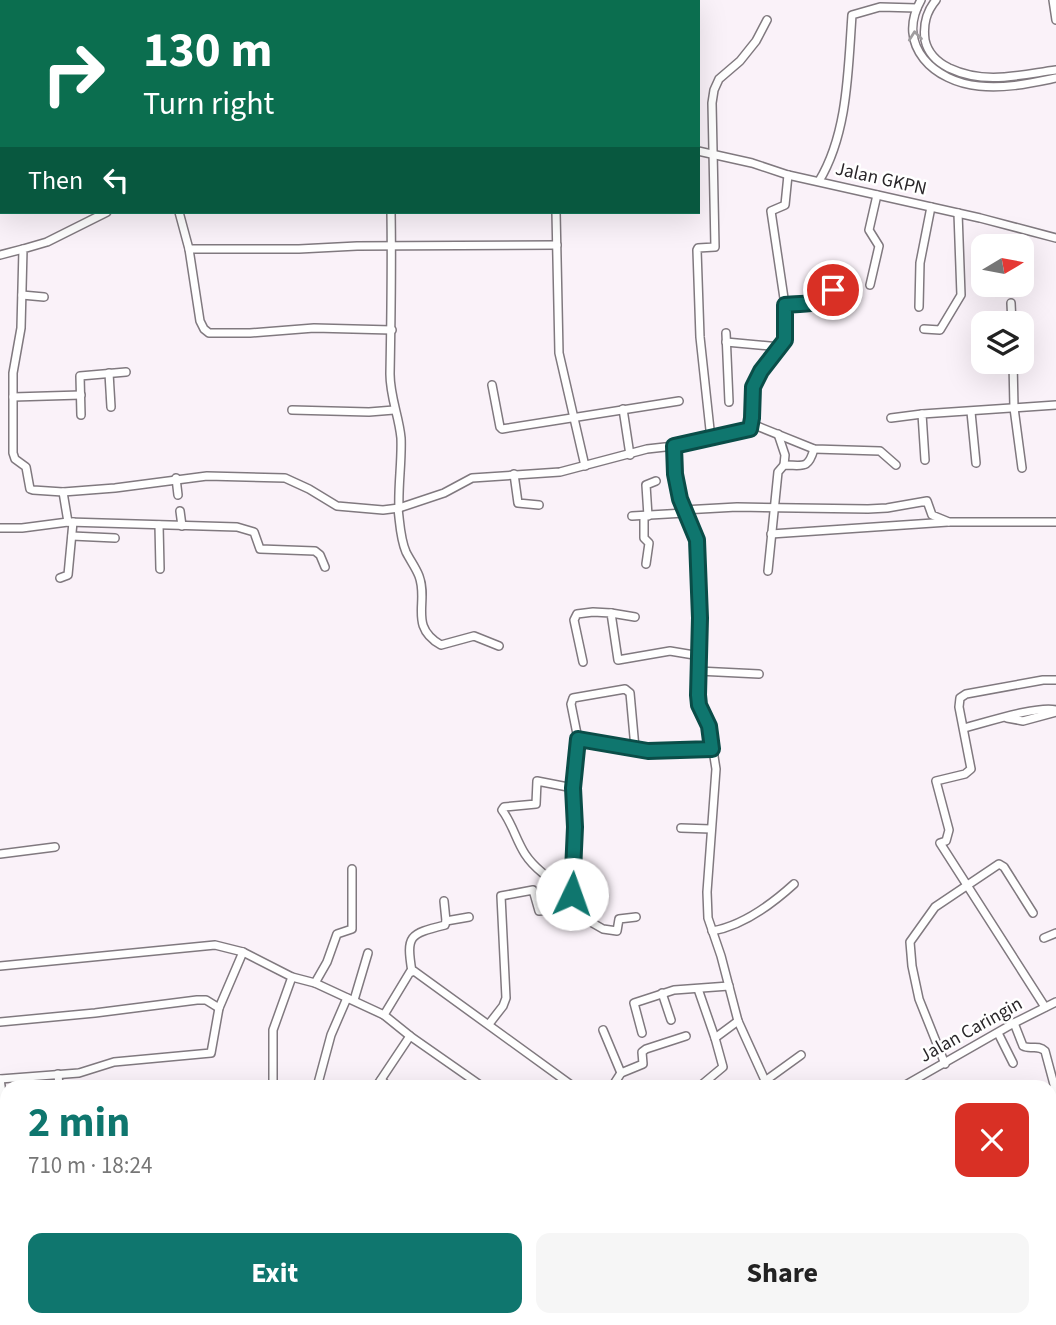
<!DOCTYPE html>
<meta charset="utf-8">
<style>
body{margin:0;font-family:"Source Sans 3",sans-serif;background:#f6f6f6;color:#222;height:100vh;display:flex;flex-direction:column;font-size:26px;white-space:nowrap}
*{box-sizing:border-box;margin:0}
p{font-size:23px;color:#767676}
.icon{flex:none;width:38px;height:38px;fill:none;stroke:currentColor;stroke-width:2;stroke-linecap:round;stroke-linejoin:round}
.map{position:relative;flex:1;overflow:hidden}
.panel{position:absolute;left:0px;top:1080px;width:1057px;height:247px;display:flex;flex-direction:column;background:#fff;border-radius:21px 21px 0 0;box-shadow:0 7px 28px #0002}
.panel>*{flex:none}
.guide{position:absolute;left:0px;top:0px;width:700px;height:214px;box-shadow:0 7px 28px #0002;background:#0b6e4f;color:#fff;overflow:hidden}
.needle{width:46px;rotate:80deg}
.fabs{position:absolute;left:971px;top:234px;display:grid;gap:14px}
.fabs a{display:grid;place-items:center;width:63px;height:63px;border-radius:14px;background:#fff;box-shadow:0 7px 28px #0002;font-size:35px}
.pin{position:absolute;display:grid;place-items:center;width:60px;height:60px;color:#fff;margin:-30px;border:4px solid #fff;border-radius:50%;box-shadow:0 2px 7px #0007}
.me{position:absolute;width:77px;margin:-38px;rotate:3deg;stroke-linejoin:round;filter:drop-shadow(0 0 5px #0008)}
.turn{display:flex;align-items:center;gap:24px;height:147px;padding:0 28px;font-size:32px}
.turn .icon{width:91px;height:91px;stroke-width:2.5}
.turn b{display:block;font-size:49px;line-height:60px}
.then{display:flex;align-items:center;height:66px;padding:0 28px;background:#0003;gap:14px;font-size:26px}
.round{display:grid;place-items:center;flex:none;width:74px;height:74px;border-radius:14px;background:#f6f6f6}
.headline{display:flex;align-items:center;justify-content:space-between;height:119px;padding:0 28px}
h1{font-size:42px;font-weight:700;line-height:52px;color:#0f766e}
.action{display:flex;gap:14px;margin-top:auto;padding:14px 28px}
.action a{flex:1;height:80px;border-radius:14px;background:#0f766e;color:#fff;font-size:28px;font-weight:700;line-height:80px;text-align:center}
.action a+a{background:#f6f6f6;color:#222}
.map>svg:first-child{display:block}
</style>
<div class="map">
<svg width="1056" height="1325" viewBox="0 0 1056 1325">
<rect width="100%" height="100%" fill="#faf2f9"/>
<g fill="none" stroke-linecap="round" stroke-linejoin="round">
<g stroke="#80797f" stroke-width="10">
<g id="minor">
<path d="M 921,0 C 895,46 935,82 979,86 C 1005,89 1031,83 1056,78"/>
<path d="M 936,0 C 926,12 923,24 925,40 C 928,54 937,62 949,68 C 985,85 1019,75 1056,70"/>
<path d="M 1053,0 L 1056,20"/>
<path d="M 160,2 L 160,0"/>
<path d="M 285,2 L 285,0"/>
<path d="M 539,2 L 539,0"/>
<path d="M 0,15 L 2,16"/>
<path d="M 698,151 L 752,163 L 788,175 L 980,218 L 1056,238"/>
<path d="M 819,181 C 848,133 848,70 852,15 L 880,7 L 917,8"/>
<path d="M 107,212 L 47,242 L 23,249 L 21,328 L 13,373 L 13,453 L 15,459 L 26,467 L 30,489 L 33,490 L 63,492 L 115,488 L 207,476 L 285,478 L 309,489 L 337,506 L 383,510 L 399,508 L 444,493 L 472,478 L 560,472 L 647,449 L 674,446"/>
<path d="M 179,212 L 189,249 L 200,321 L 204,329 L 209,333 L 250,333 L 314,328 L 392,330"/>
<path d="M 391,212 C 392,266 391,320 390,374 C 390,397 399,416 401,438 C 402,461 398,485 399,508"/>
<path d="M 556,212 L 559,353 L 585,466"/>
<path d="M 189,249 L 299,249 L 357,246 L 557,245"/>
<path d="M 0,255 L 23,249"/>
<path d="M 870,285 L 879,246 L 869,230 L 877,195"/>
<path d="M 22,295 L 44,297"/>
<path d="M 1011,303 L 1012,324"/>
<path d="M 785,305 C 805,302 819,308 833,290 L 842,289 L 849,291"/>
<path d="M 919,307 L 920,263 L 931,207"/>
<path d="M 924,329 L 940,330 L 961,295 L 958,213"/>
<path d="M 726,333 L 729,402"/>
<path d="M 726,342 L 780,347"/>
<path d="M 1013,362 L 1014,408 L 1022,468"/>
<path d="M 109,373 L 111,407"/>
<path d="M 492,385 L 500,427 L 502,429 L 679,401"/>
<path d="M 13,397 L 81,395"/>
<path d="M 623,409 L 630,455"/>
<path d="M 292,410 L 369,412 L 394,410"/>
<path d="M 971,412 L 976,463"/>
<path d="M 81,415 L 80,376 L 126,372"/>
<path d="M 891,418 L 922,414"/>
<path d="M 752,424 L 814,449 L 880,451 L 896,465"/>
<path d="M 778,434 L 785,455 L 784,465"/>
<path d="M 711,439 L 700,337 L 697,250 L 698,248 L 715,247 L 712,103 L 714,90 L 719,79 L 740,61 L 756,41 L 767,20"/>
<path d="M 925,460 L 922,414 L 1056,405"/>
<path d="M 514,474 L 518,503 L 539,505"/>
<path d="M 176,478 L 178,495"/>
<path d="M 63,492 L 68,522"/>
<path d="M 398,509 C 400,523 400,538 406,552 C 410,560 416,568 419,576 C 429,602 408,626 441,645 L 474,636 L 499,646"/>
<path d="M 683,510 L 737,507 L 868,509 L 887,508 L 927,501 L 932,515 L 949,522 L 1056,522"/>
<path d="M 180,511 L 182,526"/>
<path d="M 632,516 L 685,513"/>
<path d="M 644,516 L 644,538 L 649,543 L 646,564"/>
<path d="M 648,516 L 646,485 L 656,481"/>
<path d="M 159,525 L 160,569"/>
<path d="M 0,528 L 22,528 L 68,522 L 237,527 L 254,532 L 260,549 L 315,551 L 320,555 L 325,567"/>
<path d="M 771,534 L 948,522"/>
<path d="M 72,536 L 115,538"/>
<path d="M 768,571 L 778,472 L 784,465 C 803,465 808,470 814,449"/>
<path d="M 60,578 L 68,575 L 73,522"/>
<path d="M 611,613 L 635,617"/>
<path d="M 583,662 L 574,620 L 577,614 L 593,612 L 611,613 L 618,660 L 670,651 L 700,656"/>
<path d="M 698,671 L 759,674"/>
<path d="M 1007,718 L 1023,721 L 1056,712"/>
<path d="M 964,728 C 984,723 1039,705 1056,710"/>
<path d="M 578,739 L 648,750 L 711,749"/>
<path d="M 681,828 L 711,829"/>
<path d="M 0,854 L 55,847"/>
<path d="M 572,894 C 555,882 536,871 525,854 C 516,840 512,823 502,810 L 504,807 L 536,804 L 537,781 L 573,788"/>
<path d="M 444,901 L 446,921 L 469,917"/>
<path d="M 568,909 L 571,901 L 575,827 L 573,788 L 578,739 L 571,704 L 573,698 L 625,689 L 630,693 L 635,748"/>
<path d="M 712,931 C 742,926 772,904 794,884"/>
<path d="M 1044,938 L 1056,933"/>
<path d="M 0,966 L 215,945 L 243,952 L 292,977 L 315,983 L 384,1015"/>
<path d="M 412,972 C 406,935 409,934 445,925 L 446,921"/>
<path d="M 315,983 L 327,962 L 337,934 L 352,929 L 352,869"/>
<path d="M 698,989 L 715,1038"/>
<path d="M 662,993 L 671,1020"/>
<path d="M 354,1000 L 368,953"/>
<path d="M 1045,1007 L 940,843 L 946,841 L 949,830 L 936,781 L 965,774 L 971,769 L 959,707 L 960,698 L 966,694 L 1043,680 L 1056,680"/>
<path d="M 0,1022 L 95,1013 L 197,1000 L 206,1000 L 219,1008"/>
<path d="M 1014,1023 L 1023,1046 C 1030,1050 1038,1044 1045,1051 L 1056,1092"/>
<path d="M 489,1024 L 503,1006 L 506,998 L 501,896 L 533,890 L 539,911 L 568,909 L 603,929 L 617,931 L 619,919 L 636,917"/>
<path d="M 603,1030 L 621,1073"/>
<path d="M 642,1033 L 634,1003 L 674,990 L 729,986"/>
<path d="M 998,1033 L 1013,1063"/>
<path d="M 410,1036 L 384,1015 L 410,972 L 414,971 L 574,1087"/>
<path d="M 945,1064 L 919,999 L 912,966 L 910,942 L 935,907 L 999,864 L 1004,867 L 1033,913"/>
<path d="M 58,1074 L 59,1087"/>
<path d="M 0,1079 L 79,1073 L 114,1062 L 211,1053 L 219,1008 L 243,952"/>
<path d="M 0,1079 L 7,1128"/>
<path d="M 381,1080 L 389,1087"/>
<path d="M 765,1081 L 801,1055"/>
<path d="M 273,1087 L 273,1030 L 292,977"/>
<path d="M 317,1087 L 331,1035 L 347,998"/>
<path d="M 376,1087 L 410,1036 L 483,1087"/>
<path d="M 612,1087 L 621,1073 L 643,1064 L 642,1052 L 646,1049 L 686,1036"/>
<path d="M 699,1087 L 723,1067 L 715,1038 L 738,1021"/>
<path d="M 768,1087 L 738,1021 L 721,956 L 708,918 L 707,892 L 716,769 L 709,725 L 699,705 L 698,695 L 700,601 L 697,540 L 680,499 L 675,474 L 674,446 L 745,431 L 750,429 L 752,424 L 753,387 L 760,371 L 785,340 L 785,305 L 771,211 L 785,205 L 788,175"/>
<path d="M 902,1087 L 1014,1023 L 1056,1002"/>
<path d="M 0,1144 L 7,1143"/>
<path d="M 0,1191 L 7,1190"/>
<path d="M 0,1237 L 7,1236"/>
<path d="M 0,1282 L 7,1281"/>
<path d="M 1050,1287 L 1056,1285"/>
<path d="M 128,1320 L 129,1325"/>
<path d="M 263,1320 L 265,1325"/>
<path d="M 310,1320 L 311,1325"/>
<path d="M 356,1320 L 357,1325"/>
<path d="M 599,1320 L 600,1325"/>
<path d="M 649,1320 L 651,1323 L 688,1322"/>
<path d="M 775,1320 L 776,1325"/>
<path d="M 936,1320 L 937,1325"/>
<path d="M 982,1320 L 984,1325"/>
<path d="M 3,1325 L 33,1320"/>
<path d="M 183,1325 L 188,1320"/>
<path d="M 482,1325 L 490,1320"/>
<path d="M 557,1325 L 558,1320"/>
</g>
</g>
<use href="#minor" stroke="#fff" stroke-width="7"/>
</g>
<defs><path id="oneway-chevron" d="M-2-3.5L2.5 0L-2 3.5" fill="none" stroke-width="1.6" stroke-linecap="round" stroke-linejoin="round" transform="scale(1.75)"/></defs>
<use stroke="#9f9d9f" href="#oneway-chevron" transform="translate(915 36) rotate(-96)"/>
<g fill="none" stroke-linecap="round" stroke-linejoin="round">
<g stroke="#0a4d48" stroke-width="18">
<path id="route" d="M 572,894 L 575,827 L 573,788 L 578,739 L 648,751 L 712,749 L 709,726 L 699,705 L 698,695 L 700,618 L 697,540 L 680,499 L 675,474 L 674,446 L 750,429 L 752,418 L 753,387 L 761,371 L 785,340 L 785,305 C 805,302 819,308 833,290"/>
</g>
<use href="#route" stroke="#0f766e" stroke-width="12"/>
</g>
<g text-anchor="middle" dominant-baseline="central" stroke-width="5" stroke-linejoin="round" paint-order="stroke">
<g font-size="19" fill="#292629" stroke="#fff">
<text transform="translate(881 179) rotate(13)">Jalan GKPN</text>
<text transform="translate(971 1030) rotate(-29)">Jalan Caringin</text>
</g>
</g>
</svg>
<div class="fabs">
<a><svg class="needle" viewBox="-14 -14 28 28"><path d="M0-13l5 13h-10z" fill="#e53935"/><path d="M0 13l5-13h-10z" fill="#767676"/></svg></a>
<a><svg class="icon" aria-label="layers" viewBox="0 0 24 24"><path d="M12 4l9 5-9 5-9-5zM3 14l9 5 9-5"/></svg></a>
</div>
<div class="pin" style="left:833px;top:290px;background:#d93025"><svg class="icon" aria-label="arrive" viewBox="0 0 24 24"><path d="M6 21V4h12l-3 4 3 4H6"/></svg></div>
<svg class="me" style="left:572px;top:894px" viewBox="-20 -20 40 40"><circle r="19" fill="#fff"/><path d="M0-13L10 11 0 6-10 11z" fill="#0f766e"/></svg>
<div class="guide">
<div class="turn"><svg class="icon" aria-label="right" viewBox="0 0 24 24"><path d="M7 20v-9h11M14 6l5 5-5 5"/></svg><div><b>130 m</b>Turn right</div></div>
<div class="then">Then<svg class="icon" aria-label="left" viewBox="0 0 24 24"><path d="M17 20v-9H6M10 6l-5 5 5 5"/></svg></div>
</div>
<section class="panel">
<div class="headline"><div><h1>2 min</h1><p>710 m · 18:24</p></div><a class="round" style="background:#d93025;color:#fff"><svg class="icon" aria-label="close" viewBox="0 0 24 24"><path d="M6 6l12 12M18 6L6 18"/></svg></a></div>
<div class="action"><a>Exit</a><a>Share</a></div>
</section>
</div>
